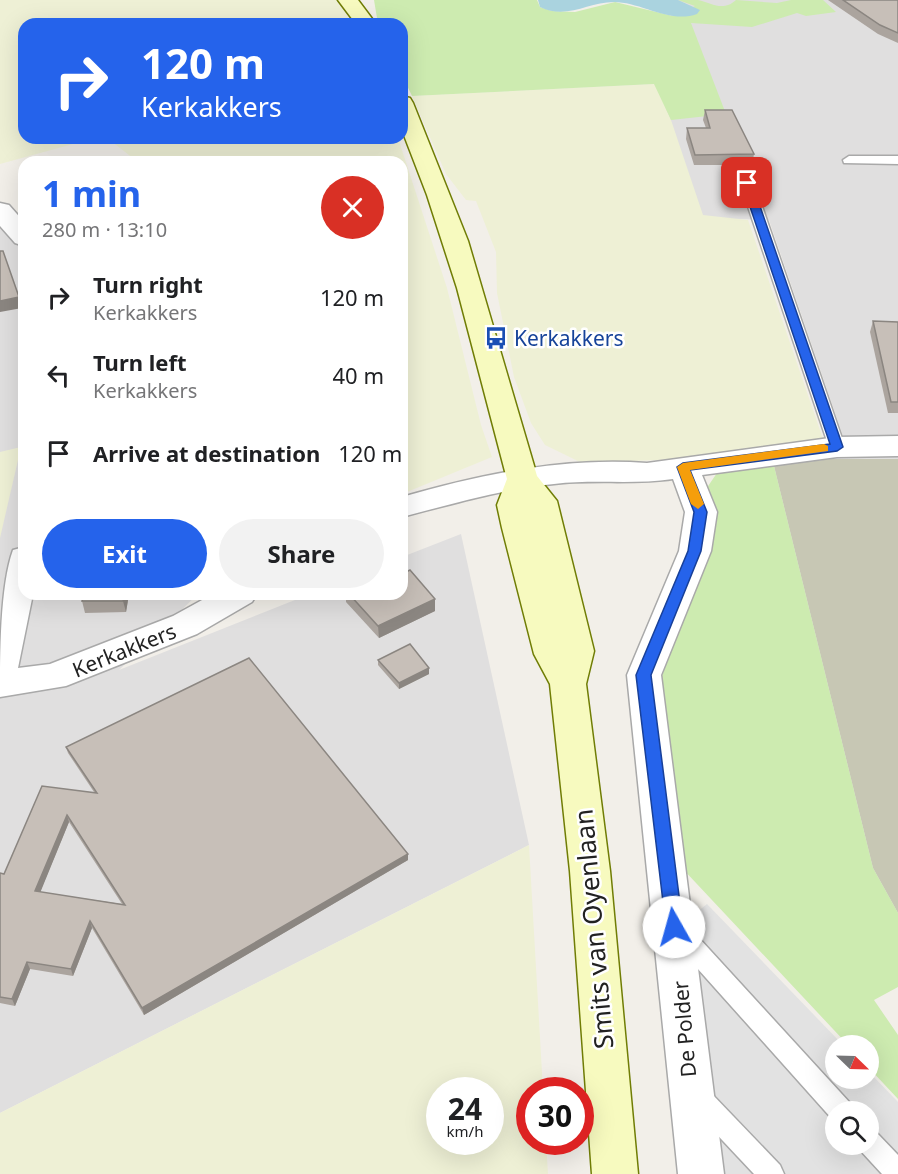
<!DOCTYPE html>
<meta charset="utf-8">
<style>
body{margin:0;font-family:"Noto Sans",sans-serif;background:#f2f2f2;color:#202124;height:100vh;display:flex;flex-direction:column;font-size:22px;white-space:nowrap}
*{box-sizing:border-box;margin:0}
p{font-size:20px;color:#757577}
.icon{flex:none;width:33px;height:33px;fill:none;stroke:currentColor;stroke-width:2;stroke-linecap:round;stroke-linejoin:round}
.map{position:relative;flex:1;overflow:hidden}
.panel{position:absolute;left:18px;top:156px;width:390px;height:444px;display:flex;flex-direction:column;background:#fff;border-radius:18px;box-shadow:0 6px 24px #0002}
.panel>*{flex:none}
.guide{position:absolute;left:18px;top:18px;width:390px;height:126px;border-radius:18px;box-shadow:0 6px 24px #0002;background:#2563eb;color:#fff;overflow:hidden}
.needle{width:39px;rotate:113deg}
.buttons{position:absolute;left:825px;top:1035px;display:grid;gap:12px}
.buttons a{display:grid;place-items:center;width:54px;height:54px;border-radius:50%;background:#fff;box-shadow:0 6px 24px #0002;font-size:30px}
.speed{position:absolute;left:426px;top:1077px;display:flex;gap:12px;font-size:30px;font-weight:700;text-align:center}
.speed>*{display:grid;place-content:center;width:78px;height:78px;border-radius:50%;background:#fff;box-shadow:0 6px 24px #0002;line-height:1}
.speed small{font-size:15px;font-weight:400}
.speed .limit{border:9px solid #d22;background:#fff;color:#111}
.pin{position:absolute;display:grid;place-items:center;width:51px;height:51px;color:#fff;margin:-26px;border-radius:12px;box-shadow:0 3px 9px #0006}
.me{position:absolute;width:66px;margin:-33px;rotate:353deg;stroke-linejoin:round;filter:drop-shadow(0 0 4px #0008)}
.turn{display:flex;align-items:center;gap:21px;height:126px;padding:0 24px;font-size:27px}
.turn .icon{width:78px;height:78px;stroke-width:2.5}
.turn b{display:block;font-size:42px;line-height:51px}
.round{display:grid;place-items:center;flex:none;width:63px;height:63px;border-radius:32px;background:#f2f2f2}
.summary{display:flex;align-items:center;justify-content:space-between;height:102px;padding:0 24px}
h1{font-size:36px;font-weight:700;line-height:45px;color:#2563eb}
.primary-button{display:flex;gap:12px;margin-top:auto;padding:12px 24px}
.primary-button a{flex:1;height:69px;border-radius:36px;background:#2563eb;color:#fff;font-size:24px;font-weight:700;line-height:69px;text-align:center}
.primary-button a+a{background:#f2f2f2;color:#202124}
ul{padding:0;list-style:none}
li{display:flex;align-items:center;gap:18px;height:78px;padding:0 24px}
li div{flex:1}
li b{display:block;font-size:22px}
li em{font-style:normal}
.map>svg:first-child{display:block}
</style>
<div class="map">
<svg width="898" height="1174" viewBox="0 0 898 1174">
<rect width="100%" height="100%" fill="#f2efe9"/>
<g fill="#e0dfdf">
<path d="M 672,0 L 898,0 L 898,982 L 736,443 L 843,436 L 769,220 L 697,218 L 665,117 Z"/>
<path d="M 0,210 L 24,244 L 24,594 L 198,594 L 119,670 L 310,594 L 402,594 L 402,557 L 461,534 L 529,845 L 0,1113 Z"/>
</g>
<path fill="#c7c7b4" d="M 831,459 L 898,459 L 898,913 L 873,868 L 774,466 Z"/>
<g fill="#eef0d5" fill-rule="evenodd">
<path d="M 0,0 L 340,0 L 351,24 L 24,24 L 24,138 L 95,138 L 0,164 Z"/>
<path d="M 655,84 L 671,120 L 703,215 L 748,220 L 823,439 L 682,459 L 582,463 L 545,445 L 531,423 L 514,377 L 497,293 L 496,252 L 476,201 L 466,200 L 446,174 L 412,96 Z"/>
<path d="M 107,138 L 398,138 L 447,288 L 481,425 L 492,457 L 402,494 L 402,162 L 138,162 Z"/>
<path d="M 21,447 L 0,538 L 0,452 Z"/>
<path d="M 529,845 L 543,1090 L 530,1090 L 530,1142 L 546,1142 L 548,1174 L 0,1174 L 0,1113 ZM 490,1090 L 490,1142 L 440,1142 L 440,1090 Z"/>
</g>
<g fill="#cdebb0">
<path d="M 374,0 L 537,0 L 540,7 L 552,11 L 575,12 L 615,2 L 673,16 L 695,6 L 678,0 C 684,0 692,0 698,0 C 712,3 723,12 736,0 L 777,3 L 791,0 L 823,0 L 836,12 L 806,16 L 797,13 L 752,27 L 691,23 L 726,114 L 671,120 L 654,84 L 412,96 L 402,75 L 402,24 L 378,24 Z"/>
<path d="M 774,466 L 873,868 L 898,913 L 898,987 L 874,1000 L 898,1035 L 898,1099 L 869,1068 L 868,1046 L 848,1045 L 681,867 L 662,676 L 717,521 L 704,492 L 717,473 Z"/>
</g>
<path fill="#e2e2e2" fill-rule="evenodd" d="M 707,904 L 843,1045 L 836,1046 L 836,1078 L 868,1078 L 869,1072 L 898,1102 L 898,1174 L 724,1174 L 687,920 ZM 836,1112 L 868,1112 L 868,1144 L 836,1144 Z"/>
<path fill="#aad3df" d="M 538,0 L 678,0 L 700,10 L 697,14 C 670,24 641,2 614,2 C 588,2 567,20 540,7 Z"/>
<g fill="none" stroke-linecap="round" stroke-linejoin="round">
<g stroke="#a9a9a9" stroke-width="3">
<g id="lane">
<path d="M 849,156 L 898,156 L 898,164 L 844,163 L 843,160 Z"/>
<path d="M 747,179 L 754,183 L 845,447 L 843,451 L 831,451 L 829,447 L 740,183 Z"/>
<path d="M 680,923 L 688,926 L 851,1104 L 854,1112 L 836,1112 L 836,1121 L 833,1120 L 672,940 L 669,933 L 672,926 Z"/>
<path d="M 701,1088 L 710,1092 L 780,1165 L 784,1174 L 754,1174 L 692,1108 L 689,1100 L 692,1092 Z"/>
<path d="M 868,1129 L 877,1133 L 898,1155 L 898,1174 L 882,1174 L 859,1149 L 857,1144 L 868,1144 Z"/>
</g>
</g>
<g stroke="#a9a9a9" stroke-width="3">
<g id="street">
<path d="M 0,203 L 9,205 L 24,222 L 24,246 L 15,243 L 0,226 Z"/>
<path d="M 898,436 L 898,456 L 837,457 L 702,475 L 717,512 L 711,551 L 661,675 L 724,1174 L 678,1174 L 627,675 L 679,551 L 685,512 L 673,479 C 633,485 594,479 554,484 C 502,489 452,504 402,517 L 402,497 C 483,474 563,457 647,463 L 837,437 Z"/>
<path d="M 24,547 L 24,594 L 33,594 L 18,668 L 50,664 L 173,616 L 213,594 L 257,594 L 252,602 L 197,634 L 66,686 L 0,697 C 0,655 0,586 13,550 Z"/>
</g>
</g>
<g stroke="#707d05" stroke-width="3">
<g id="secondary">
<path d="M 338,0 L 358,0 L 376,24 L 356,24 Z"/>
<path d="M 402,96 L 410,98 L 413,103 L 468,241 L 537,476 L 557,501 L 594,651 L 586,684 L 610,871 L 638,1174 L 592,1174 L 570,871 L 550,684 L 534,654 L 502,528 L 497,505 L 507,479 L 457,288 L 427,195 L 402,130 Z"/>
</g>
</g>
<use href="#lane" fill="#fff" fill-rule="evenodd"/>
<use href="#street" fill="#fff" fill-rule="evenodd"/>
<use href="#secondary" fill="#f7fabf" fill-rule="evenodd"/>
</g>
<g fill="#aba49e" fill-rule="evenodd">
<path d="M 828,0 L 898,0 L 898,43 L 878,34 Z"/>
<path d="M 705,110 L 754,154 L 752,165 L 694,165 L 686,139 L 687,128 L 706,128 L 703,120 Z"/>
<path d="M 873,321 L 898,322 L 898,413 L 888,413 L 870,332 Z"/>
<path d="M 84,594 L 129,594 L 126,612 L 85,613 L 82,601 Z"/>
<path d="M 346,594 L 402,594 L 435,599 L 435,611 L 379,638 L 346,602 Z"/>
<path d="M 378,660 L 429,668 L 429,674 L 399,689 L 378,665 Z"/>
<path d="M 66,747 L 408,860 L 144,1015 L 92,928 L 73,976 L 30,969 L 15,1006 L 0,1003 L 0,873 L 4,874 L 94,792 L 68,753 ZM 69,822 L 122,904 L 40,892 Z"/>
</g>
<g fill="#8b8681">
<path d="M 19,297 L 22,308 L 0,312 L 0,301 Z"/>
<path d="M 125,594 L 129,594 L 126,612 L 123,601 Z"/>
<path d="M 435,599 L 435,611 L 379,638 L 378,626 Z"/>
<path d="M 429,668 L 429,674 L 399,689 L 399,683 Z"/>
<path d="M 67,815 L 69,822 L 38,898 L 35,891 Z"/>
<path d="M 408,854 L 408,860 L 144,1015 L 142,1008 Z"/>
<path d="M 90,921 L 92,928 L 73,976 L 71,969 Z"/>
<path d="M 27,962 L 30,969 L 15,1006 L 12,999 Z"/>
</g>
<g fill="#c7bfb8" stroke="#8b8681" stroke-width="1.5" fill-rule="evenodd">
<path d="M 843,0 L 898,0 L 898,33 L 880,25 Z"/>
<path d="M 705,110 L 732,110 L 754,154 L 695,155 L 687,128 L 710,128 Z"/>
<path d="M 0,251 L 3,251 L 19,297 L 0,301 Z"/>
<path d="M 873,321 L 898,322 L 898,402 L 891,402 Z"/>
<path d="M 410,570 L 435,599 L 378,626 L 349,594 L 402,594 L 402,574 Z"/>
<path d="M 84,594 L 125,594 L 123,601 L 82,601 Z"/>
<path d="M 410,644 L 429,668 L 399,683 L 378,660 Z"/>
<path d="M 249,658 L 408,854 L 142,1008 L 90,921 L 71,969 L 27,962 L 12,999 L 0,997 L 0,873 L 4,874 L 42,786 L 97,793 L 66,747 ZM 67,815 L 125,905 L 35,891 Z"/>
</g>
<path fill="#2563eb" stroke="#184099" stroke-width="1.5" d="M 747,180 L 752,183 L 843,447 L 837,451 L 690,470 L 707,512 L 701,551 L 651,675 L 683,927 L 680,932 L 674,934 L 668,932 L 666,927 L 636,675 L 688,551 L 694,512 L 677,467 L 683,463 L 830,444 L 742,183 Z"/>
<path fill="#f59e0b" d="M 824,444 L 828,446 L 828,451 L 690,470 L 704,504 L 698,509 L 691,504 L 677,467 L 683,463 Z"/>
<defs>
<g id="bus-bare" transform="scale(1.8)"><path d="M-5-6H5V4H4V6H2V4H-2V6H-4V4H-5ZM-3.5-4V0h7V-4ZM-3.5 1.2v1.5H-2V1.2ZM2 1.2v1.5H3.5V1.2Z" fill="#1a4fb4" stroke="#fff" stroke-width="2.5" paint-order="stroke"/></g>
</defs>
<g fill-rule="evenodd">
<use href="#bus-bare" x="496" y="338"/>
</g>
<g text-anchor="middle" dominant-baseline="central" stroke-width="5" stroke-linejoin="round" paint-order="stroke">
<g font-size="21" fill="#164399" stroke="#fff" text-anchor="start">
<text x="514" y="338">Kerkakkers</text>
</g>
<g font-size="21" fill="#222" stroke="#fff">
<text transform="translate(124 650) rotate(-22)">Kerkakkers</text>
<text transform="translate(684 1029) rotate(-95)">De Polder</text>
</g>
<g font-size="26" fill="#222" stroke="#fff">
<text transform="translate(593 929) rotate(-95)">Smits van Oyenlaan</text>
</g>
</g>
</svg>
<div class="buttons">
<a><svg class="needle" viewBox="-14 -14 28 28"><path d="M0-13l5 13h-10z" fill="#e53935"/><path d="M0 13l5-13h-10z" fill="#757577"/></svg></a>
<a><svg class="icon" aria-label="search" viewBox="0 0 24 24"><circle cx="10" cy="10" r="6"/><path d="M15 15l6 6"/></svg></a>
</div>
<div class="speed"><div>24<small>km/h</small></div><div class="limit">30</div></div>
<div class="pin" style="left:747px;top:183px;background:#d93025"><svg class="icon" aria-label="arrive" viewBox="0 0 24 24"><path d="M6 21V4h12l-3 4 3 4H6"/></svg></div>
<svg class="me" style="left:674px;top:927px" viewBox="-20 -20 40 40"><circle r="19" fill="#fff"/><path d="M0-13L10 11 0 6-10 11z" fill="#2563eb"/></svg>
<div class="guide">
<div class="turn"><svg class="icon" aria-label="right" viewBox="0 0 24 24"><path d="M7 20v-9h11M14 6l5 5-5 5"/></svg><div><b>120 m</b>Kerkakkers</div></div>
</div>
<section class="panel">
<div class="summary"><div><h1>1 min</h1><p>280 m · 13:10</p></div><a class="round" style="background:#d93025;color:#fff"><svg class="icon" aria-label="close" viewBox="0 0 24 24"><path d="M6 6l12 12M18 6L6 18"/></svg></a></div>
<ul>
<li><svg class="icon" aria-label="right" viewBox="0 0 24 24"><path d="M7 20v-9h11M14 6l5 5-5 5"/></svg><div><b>Turn right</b><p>Kerkakkers</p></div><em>120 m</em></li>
<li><svg class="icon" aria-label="left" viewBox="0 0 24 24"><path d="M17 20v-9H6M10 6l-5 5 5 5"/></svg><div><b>Turn left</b><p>Kerkakkers</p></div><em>40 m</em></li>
<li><svg class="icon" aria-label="arrive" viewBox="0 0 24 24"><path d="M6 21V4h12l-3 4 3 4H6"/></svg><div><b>Arrive at destination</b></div><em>120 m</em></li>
</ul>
<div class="primary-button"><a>Exit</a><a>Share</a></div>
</section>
</div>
